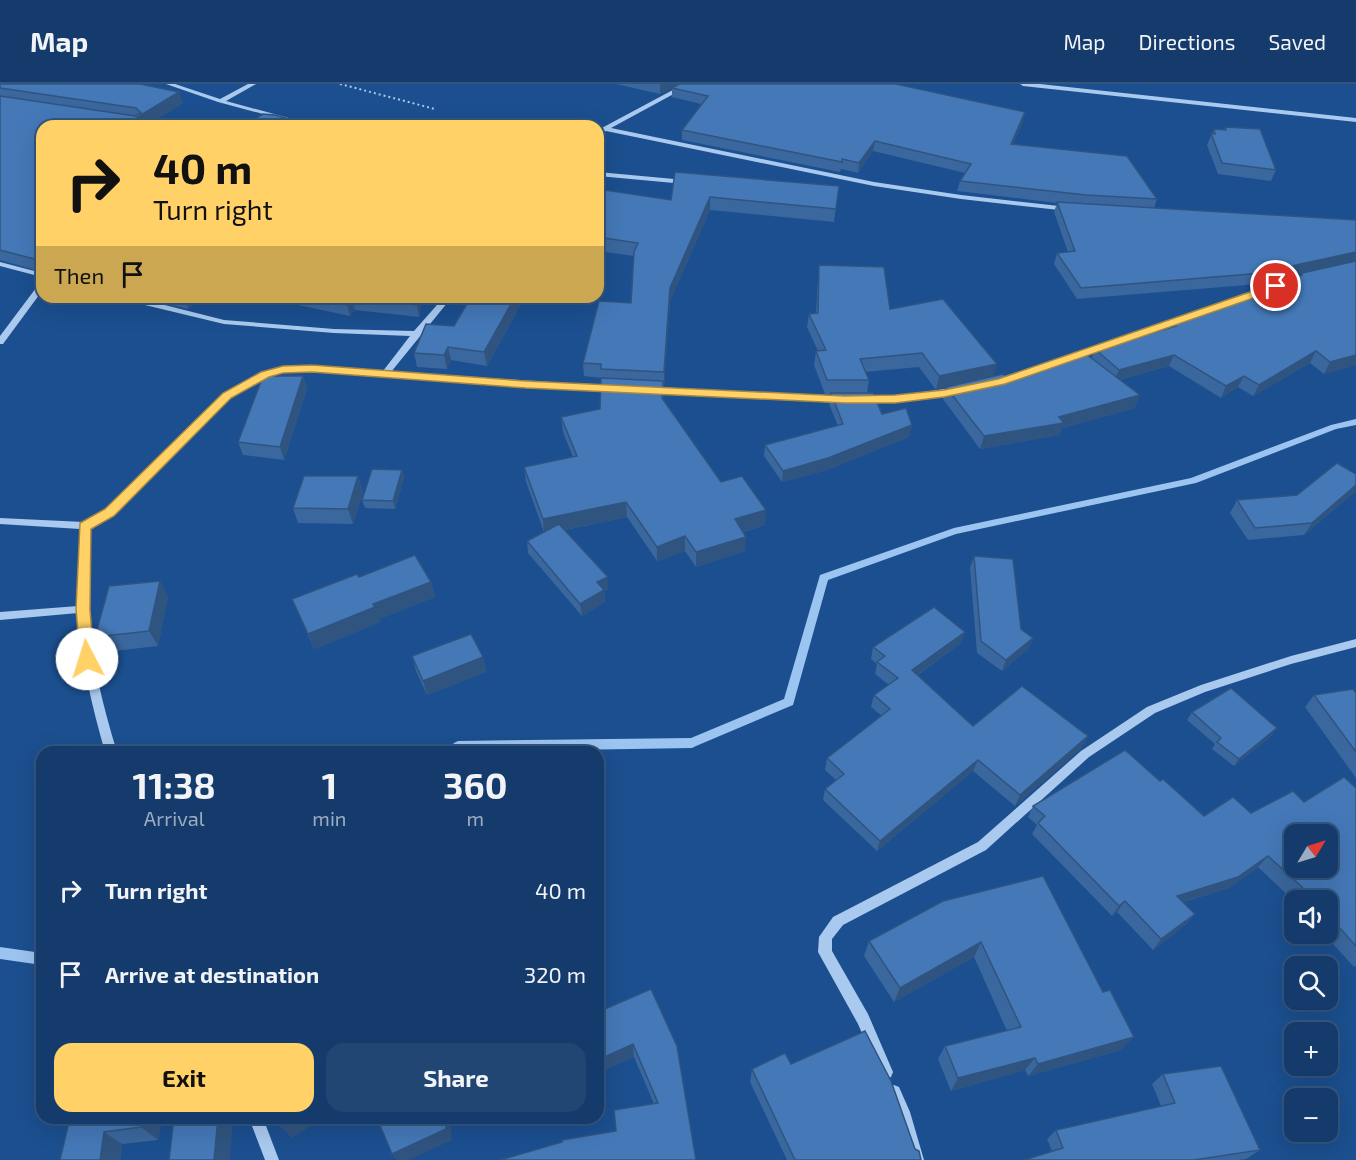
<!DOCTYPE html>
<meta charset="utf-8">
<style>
body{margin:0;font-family:"Exo 2",sans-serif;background:#214673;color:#f1f3f6;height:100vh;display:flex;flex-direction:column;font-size:22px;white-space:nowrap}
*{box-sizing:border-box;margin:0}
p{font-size:20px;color:#9dadc1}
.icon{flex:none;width:33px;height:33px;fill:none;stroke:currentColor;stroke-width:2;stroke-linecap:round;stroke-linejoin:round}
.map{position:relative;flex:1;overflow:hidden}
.side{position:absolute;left:36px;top:662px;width:568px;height:378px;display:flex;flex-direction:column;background:#143b6b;border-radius:18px;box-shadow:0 6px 24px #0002,0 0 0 2px #33557e}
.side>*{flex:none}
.top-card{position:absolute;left:36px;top:36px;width:568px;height:183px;border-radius:18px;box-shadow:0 6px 24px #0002,0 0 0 2px #33557e;background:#ffd166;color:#111;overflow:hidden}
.needle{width:39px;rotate:52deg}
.controls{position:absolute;left:1284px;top:740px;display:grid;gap:12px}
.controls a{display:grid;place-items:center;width:54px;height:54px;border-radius:12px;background:#143b6b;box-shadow:0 6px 24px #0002,0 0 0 2px #33557e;font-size:30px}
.pin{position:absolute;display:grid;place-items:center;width:51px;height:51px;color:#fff;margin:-26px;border:3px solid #fff;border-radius:50%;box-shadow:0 2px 6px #0007}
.me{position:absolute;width:66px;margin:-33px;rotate:355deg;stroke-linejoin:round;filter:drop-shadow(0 0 4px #0008)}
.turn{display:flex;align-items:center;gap:21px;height:126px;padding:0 18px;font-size:27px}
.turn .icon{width:78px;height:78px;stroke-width:2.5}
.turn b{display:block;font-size:42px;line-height:51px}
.then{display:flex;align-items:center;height:57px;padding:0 18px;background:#0003;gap:12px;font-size:22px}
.eta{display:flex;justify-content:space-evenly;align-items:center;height:102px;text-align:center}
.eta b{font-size:36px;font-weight:700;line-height:42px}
.primary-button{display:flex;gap:12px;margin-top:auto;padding:12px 18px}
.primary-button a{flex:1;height:69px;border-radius:18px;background:#ffd166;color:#111;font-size:24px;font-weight:700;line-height:69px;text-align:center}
.primary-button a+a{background:#214673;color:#f1f3f6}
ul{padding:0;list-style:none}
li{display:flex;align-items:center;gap:18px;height:84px;padding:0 18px}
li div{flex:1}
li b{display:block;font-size:22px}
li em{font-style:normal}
header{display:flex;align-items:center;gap:36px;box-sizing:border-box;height:84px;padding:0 30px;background:#143b6b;border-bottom:2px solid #33557e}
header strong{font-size:28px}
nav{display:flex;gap:33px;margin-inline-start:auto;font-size:21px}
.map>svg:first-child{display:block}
</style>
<header>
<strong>Map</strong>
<nav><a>Map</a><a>Directions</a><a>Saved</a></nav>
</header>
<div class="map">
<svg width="1356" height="1076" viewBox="0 0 1356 1076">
<rect width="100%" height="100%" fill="#1b4f8f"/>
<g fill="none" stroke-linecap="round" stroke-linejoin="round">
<g fill="#9cc4f0" fill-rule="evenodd">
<path d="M 1356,335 L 1356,341 L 1336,345 L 1196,399 L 956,450 L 828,496 L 793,621 L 696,662 L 692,664 L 447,668 L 454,659 L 458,657 L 691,654 L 784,615 L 820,491 L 954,444 L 1191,394 L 1331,341 Z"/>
<path d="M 0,863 L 42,869 L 42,881 L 0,875 Z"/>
</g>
<path stroke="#a9c9ee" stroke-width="2" stroke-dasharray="2 3" stroke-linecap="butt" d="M 340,0 L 435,25"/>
<g fill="#a9c9ee" fill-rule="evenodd">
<path d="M 166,0 L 175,0 L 220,15 L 248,0 L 256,0 L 226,17 L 318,42 L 308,42 L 218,18 Z"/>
<path d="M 684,0 L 692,0 L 611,44 L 874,98 L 961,111 L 1068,123 L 1072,125 L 1068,127 L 961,115 L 874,102 L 606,47 L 598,51 L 598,46 Z"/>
<path d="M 1020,0 L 1040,0 L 1356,34 L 1356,38 L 1023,2 Z"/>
<path d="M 598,88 L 685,96 L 688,98 L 685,100 L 598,92 Z"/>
<path d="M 0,178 L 42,189 L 42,193 L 0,182 Z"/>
<path d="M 39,200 L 42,200 L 42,207 L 3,260 L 0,260 L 0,252 Z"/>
<path d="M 119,213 L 133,213 L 224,236 L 334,245 L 414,247 L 444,213 L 452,213 L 391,288 L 614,302 L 618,305 L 614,308 L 312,288 L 283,289 L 268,292 L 230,313 L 113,431 L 90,444 C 90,471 87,499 88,527 C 91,575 103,622 117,668 L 105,668 C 92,622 81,577 78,529 L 0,536 L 0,528 L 78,522 L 80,445 L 0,440 L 0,434 L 84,438 L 107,427 L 224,309 L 262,288 L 283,283 L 312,282 L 383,287 L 410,252 L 334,249 L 224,240 L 120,215 Z"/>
<path d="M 1178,233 L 1184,233 L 1185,235 L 1057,281 L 1051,281 L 1050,279 Z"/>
<path d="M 651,303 L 842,313 L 846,316 L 842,319 L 648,308 L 647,306 Z"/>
<path d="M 958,303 L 962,306 L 961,308 L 895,318 L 864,319 L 860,316 L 864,313 L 895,312 Z"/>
<path d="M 1356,555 L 1356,563 L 1291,580 L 1205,608 L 1155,629 L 1089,673 L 986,766 L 843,841 L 832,855 L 832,867 L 868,930 L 893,988 L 891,993 L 886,995 L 881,993 L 858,940 L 818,868 L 819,853 L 833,833 L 978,758 L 1081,667 L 1147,623 L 1201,601 L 1291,572 Z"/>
<path d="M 894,1001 L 899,1003 L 910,1028 L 924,1076 L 910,1076 L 896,1029 L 887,1008 L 889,1003 Z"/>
<path d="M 249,1034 L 263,1034 L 279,1076 L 265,1076 Z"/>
</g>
</g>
<g fill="#3a679d">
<path d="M 0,0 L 183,19 L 146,42 L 42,42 L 42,188 L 0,176 Z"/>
<path d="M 616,0 L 896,0 L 1023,38 L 1013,60 L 1157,115 L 1154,124 L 1356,136 L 1356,281 L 1324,290 L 1310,279 L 1253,312 L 1238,303 L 1221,314 L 1169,282 L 1119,296 L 1135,324 L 1062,344 L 1059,351 L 980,365 L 943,315 L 946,303 L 936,306 L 919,283 L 865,288 L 869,296 L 867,309 L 882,330 L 912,341 L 909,353 L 827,386 L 782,398 L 764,372 L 765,361 L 838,342 L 829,320 L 831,310 L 825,310 L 814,281 L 816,267 L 818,267 L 807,243 L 809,230 L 816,229 L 818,194 L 819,181 L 890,225 L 993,292 L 1005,292 L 1092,274 L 1095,265 L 1167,245 L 1170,238 L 1301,192 L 1302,189 L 1291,192 L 1271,199 L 1077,215 L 1054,180 L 1057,169 L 1068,168 L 1054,128 L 1057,119 L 957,107 L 960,97 L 965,89 L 873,67 L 858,89 L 841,85 L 840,88 L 682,56 L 682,46 L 701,20 L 672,13 L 672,4 L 660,10 Z"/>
<path d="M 1225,43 L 1276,86 L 1271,97 L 1218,90 L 1207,61 L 1214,45 L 1224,46 Z"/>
<path d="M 598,81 L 604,82 L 605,95 L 600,106 L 671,116 L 839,102 L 834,138 L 710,126 L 670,217 L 664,302 L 663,316 L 721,398 L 765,441 L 743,448 L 745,467 L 696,483 L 685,467 L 657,477 L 627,433 L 565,446 L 608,493 L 608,505 L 604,507 L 605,518 L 582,532 L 528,469 L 527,457 L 544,448 L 526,398 L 524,383 L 573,373 L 563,348 L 561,333 L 600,325 L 601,294 L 584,292 L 583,279 L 631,219 L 634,172 L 598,167 Z"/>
<path d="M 137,213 L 201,213 L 188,225 Z"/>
<path d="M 295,213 L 422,213 L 419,233 L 355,226 L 350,232 L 298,221 Z"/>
<path d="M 525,213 L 487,282 L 451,276 L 447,285 L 417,283 L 414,269 L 454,242 Z"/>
<path d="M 303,292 L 307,305 L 284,376 L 243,371 L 238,358 Z"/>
<path d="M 402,386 L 404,393 L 395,425 L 365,424 L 362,416 Z"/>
<path d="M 1356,390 L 1356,407 L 1304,451 L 1248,456 L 1230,429 L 1237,416 L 1297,411 Z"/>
<path d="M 358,392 L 363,408 L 353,440 L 298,439 L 293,424 Z"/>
<path d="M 974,472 L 1021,545 L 1033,554 L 1028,565 L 1002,587 L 977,569 L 970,484 Z"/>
<path d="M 359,493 L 431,498 L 435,513 L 379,535 L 380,538 L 314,565 L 292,515 Z"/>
<path d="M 168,512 L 158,562 L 105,568 L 95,553 Z"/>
<path d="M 965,548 L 961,559 L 918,591 L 973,642 L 1082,664 L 1015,722 L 973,687 L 877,767 L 823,716 L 825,705 L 836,696 L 825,686 L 827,674 L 882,632 L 871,623 L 874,611 L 889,601 L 875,590 L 877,580 L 871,575 L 873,563 Z"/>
<path d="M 412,572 L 483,573 L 486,588 L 427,611 L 416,587 Z"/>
<path d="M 1356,609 L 1356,694 L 1305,623 L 1314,611 Z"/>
<path d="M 1192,628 L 1272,651 L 1234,682 L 1212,665 L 1215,660 L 1187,636 Z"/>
<path d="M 1160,697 L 1204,732 L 1251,729 L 1304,718 L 1356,704 L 1356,882 L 1354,883 L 1323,849 L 1328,849 L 1328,816 L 1294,816 L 1294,817 L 1258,783 L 1229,804 L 1183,818 L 1195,830 L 1186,840 L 1153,866 L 1117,828 L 1112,832 L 1032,750 L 1037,741 L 1028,733 L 1033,722 Z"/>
<path d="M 943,817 L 1121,966 L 1028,992 L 1025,986 L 951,1007 L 938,975 L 945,962 L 1007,947 L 974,873 L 894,918 L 864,872 L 869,857 Z"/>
<path d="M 651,905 L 696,1076 L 616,1047 L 654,1020 L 634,973 L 598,989 Z"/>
<path d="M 791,980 L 915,1065 L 921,1076 L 787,1076 L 750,998 L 752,985 Z"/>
<path d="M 1163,990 L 1260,1066 L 1246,1075 L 1238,1076 L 1024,1076 L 1052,1067 L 1047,1055 L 1056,1046 L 1161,1022 L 1152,1000 Z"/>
<path d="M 70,1034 L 162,1034 L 158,1056 L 122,1060 L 120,1076 L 60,1076 Z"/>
</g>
<g fill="#305480">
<path d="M 661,0 L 679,0 L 660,10 L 660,1 Z"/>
<path d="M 179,8 L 183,19 L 146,42 L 123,42 Z"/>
<path d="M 1025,28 L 1023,38 L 1009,70 L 1011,60 Z"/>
<path d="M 875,57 L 873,67 L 858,89 L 859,79 Z"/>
<path d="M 604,82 L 605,95 L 598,110 L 598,95 Z"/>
<path d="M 710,113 L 710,126 L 670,217 L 664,302 L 664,288 L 670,204 Z"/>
<path d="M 1356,168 L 1356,178 L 1291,192 L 1271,199 L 1276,188 L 1296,181 Z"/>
<path d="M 184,213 L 201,213 L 188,225 Z"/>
<path d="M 418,213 L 422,213 L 419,233 L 417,221 Z"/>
<path d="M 515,213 L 525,213 L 487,282 L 484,268 Z"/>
<path d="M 352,215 L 355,226 L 350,232 L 347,221 Z"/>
<path d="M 448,263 L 451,276 L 447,285 L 444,271 Z"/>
<path d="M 1316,267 L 1310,279 L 1253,312 L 1259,301 Z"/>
<path d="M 1174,271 L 1169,282 L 1114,297 L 1119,286 Z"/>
<path d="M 1356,271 L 1356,281 L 1324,290 L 1330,278 Z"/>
<path d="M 997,280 L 993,294 L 936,306 L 939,292 Z"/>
<path d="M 303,292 L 307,305 L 284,376 L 280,363 Z"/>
<path d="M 1244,292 L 1238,303 L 1221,314 L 1226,302 Z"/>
<path d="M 1140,311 L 1135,324 L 1062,344 L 1059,351 L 980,365 L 984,352 Z"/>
<path d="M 912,341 L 909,353 L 827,386 L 782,398 L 783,387 Z"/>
<path d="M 402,386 L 404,393 L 395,425 L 393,417 Z"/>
<path d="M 358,392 L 363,408 L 353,440 L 348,425 Z"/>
<path d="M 1356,401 L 1356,407 L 1304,451 L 1312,439 Z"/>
<path d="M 626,418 L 627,433 L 544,450 L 543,435 Z"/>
<path d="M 766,426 L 765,441 L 734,450 L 735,435 Z"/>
<path d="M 685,452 L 685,467 L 657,477 L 657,463 Z"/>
<path d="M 746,453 L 745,467 L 696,483 L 696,468 Z"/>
<path d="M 608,493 L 608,505 L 604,507 L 605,518 L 582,532 L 580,520 L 597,498 Z"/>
<path d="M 160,497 L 168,512 L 158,562 L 149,547 Z"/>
<path d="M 431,498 L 435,513 L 379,535 L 380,538 L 314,565 L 308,550 L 373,520 Z"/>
<path d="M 965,548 L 961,559 L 909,597 L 912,586 Z"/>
<path d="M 1033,554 L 1028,565 L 1002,587 L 1006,576 Z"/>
<path d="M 483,573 L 486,588 L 427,611 L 423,597 Z"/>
<path d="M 1277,644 L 1272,651 L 1234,682 L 1239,675 Z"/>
<path d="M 1088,652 L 1082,664 L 1015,722 L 1020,711 Z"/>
<path d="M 978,676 L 973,687 L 877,767 L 880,757 Z"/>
<path d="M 1268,772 L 1258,783 L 1229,804 L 1168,822 L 1177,812 Z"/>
<path d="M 1125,817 L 1117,828 L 1112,832 L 1119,822 Z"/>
<path d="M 1195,830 L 1186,840 L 1153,866 L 1161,855 Z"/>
<path d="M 981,858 L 974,873 L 894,918 L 900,904 Z"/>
<path d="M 1134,953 L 1121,966 L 1028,992 L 1038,980 Z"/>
<path d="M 633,960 L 634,973 L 598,989 L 598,976 Z"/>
<path d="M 1035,974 L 1025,986 L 951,1007 L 958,994 Z"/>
<path d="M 143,1034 L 162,1034 L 158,1056 L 141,1043 Z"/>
<path d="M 218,1034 L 233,1034 L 230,1076 L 214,1076 Z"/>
<path d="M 295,1034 L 322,1034 L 292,1054 L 281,1043 Z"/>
<path d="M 445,1034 L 450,1034 L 452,1056 L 409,1076 L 397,1076 L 392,1070 Z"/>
<path d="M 104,1048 L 122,1060 L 120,1076 L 100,1076 Z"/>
</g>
<g fill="#4478b7" stroke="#305480" stroke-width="1.5" fill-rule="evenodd">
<path d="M 0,0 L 140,0 L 179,8 L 123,42 L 42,42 L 42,177 L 0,166 L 0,12 L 135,32 L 141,29 L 136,24 L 0,4 Z"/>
<path d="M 679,0 L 896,0 L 1025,28 L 1011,60 L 1127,72 L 1157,115 L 1086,111 L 960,97 L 971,80 L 875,57 L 859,79 L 842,75 L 842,78 L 682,46 L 708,12 L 672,4 Z"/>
<path d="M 263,30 L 275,31 L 313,42 L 244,42 Z"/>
<path d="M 1225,43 L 1260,45 L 1276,86 L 1222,79 L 1211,49 L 1215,50 L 1214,45 L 1226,46 Z"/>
<path d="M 598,81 L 604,82 L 598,95 Z"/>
<path d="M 675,88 L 839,102 L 836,125 L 710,113 L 670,204 L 664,288 L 601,285 L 601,280 L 583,279 L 599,217 L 631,219 L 634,168 L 638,159 L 598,153 L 598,105 L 671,116 Z"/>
<path d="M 1057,118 L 1356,136 L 1356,168 L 1296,181 L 1276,188 L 1081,204 L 1057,169 L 1075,167 Z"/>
<path d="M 1356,177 L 1356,271 L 1330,278 L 1316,267 L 1259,301 L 1244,292 L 1226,302 L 1174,271 L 1119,286 L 1095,265 L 1176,242 L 1170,238 L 1302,191 L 1302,189 Z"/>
<path d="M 819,181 L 884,183 L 890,225 L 943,215 L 997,280 L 939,292 L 922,269 L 860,275 L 869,296 L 827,296 L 816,267 L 826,266 L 809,230 L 818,229 Z"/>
<path d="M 310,213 L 418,213 L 417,221 L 352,215 L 347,221 Z"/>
<path d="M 471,213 L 515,213 L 484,268 L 448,263 L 444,271 L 414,269 L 426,240 L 454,242 Z"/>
<path d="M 1086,270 L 1140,311 L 1059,333 L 1064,339 L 984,352 L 946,303 L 1003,290 L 1005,292 Z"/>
<path d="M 263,292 L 303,292 L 280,363 L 238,358 Z"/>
<path d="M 601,294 L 663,297 L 662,314 L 721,398 L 742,392 L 766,426 L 735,435 L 746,453 L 696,468 L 685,452 L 657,463 L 626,418 L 543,435 L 524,383 L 577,372 L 561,333 L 600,325 Z"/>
<path d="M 831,309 L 873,309 L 882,330 L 906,324 L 912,341 L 828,374 L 783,387 L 765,361 L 843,340 Z"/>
<path d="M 1337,379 L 1356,390 L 1356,401 L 1312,439 L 1255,444 L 1237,416 L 1297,411 Z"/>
<path d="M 372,385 L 402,386 L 393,417 L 362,416 Z"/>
<path d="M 304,392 L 358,392 L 348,425 L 293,424 Z"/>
<path d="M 559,440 L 608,493 L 597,498 L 604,506 L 580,520 L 527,457 Z"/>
<path d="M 415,471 L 431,498 L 373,520 L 375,523 L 308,550 L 292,515 L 357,490 L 359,493 Z"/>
<path d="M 974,472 L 1013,475 L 1021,545 L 1033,554 L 1006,576 L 981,557 Z"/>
<path d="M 160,497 L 149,547 L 95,553 L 109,502 Z"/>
<path d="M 934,523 L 965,548 L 912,586 L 973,642 L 1022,602 L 1088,652 L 1020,711 L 978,676 L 880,757 L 825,705 L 844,690 L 827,674 L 890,625 L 874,611 L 898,594 L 877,578 L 885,572 L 873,563 Z"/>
<path d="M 471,550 L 483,573 L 423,597 L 412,572 Z"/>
<path d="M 1231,604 L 1277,644 L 1239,675 L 1217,658 L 1221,654 L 1192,628 Z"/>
<path d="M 1353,605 L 1356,609 L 1356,668 L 1314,611 Z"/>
<path d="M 1125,666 L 1160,697 L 1163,695 L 1204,732 L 1233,713 L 1251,729 L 1293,707 L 1304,718 L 1344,693 L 1356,704 L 1356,862 L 1328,831 L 1328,816 L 1314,816 L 1301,802 L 1268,772 L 1238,793 L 1177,812 L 1195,830 L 1161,855 L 1125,817 L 1119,822 L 1038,739 L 1045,732 L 1033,722 ZM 1294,750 L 1328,750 L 1328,783 L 1294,783 Z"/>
<path d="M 1043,792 L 1103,908 L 1110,906 L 1134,953 L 1038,980 L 1035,974 L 958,994 L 945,962 L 1021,943 L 981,858 L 900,904 L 869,857 L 943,817 Z"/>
<path d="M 651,905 L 677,962 L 696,1076 L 500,1076 L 562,1058 L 562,1056 L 616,1047 L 614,1026 L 658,1019 L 633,960 L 598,976 L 598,928 Z"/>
<path d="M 865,947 L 891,997 L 915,1065 L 919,1067 L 921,1076 L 795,1076 L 752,985 L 785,969 L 791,980 Z"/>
<path d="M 1221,982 L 1260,1066 L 1194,1076 L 1024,1076 L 1063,1064 L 1056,1046 L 1175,1019 L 1163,990 Z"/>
<path d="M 70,1034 L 143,1034 L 141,1043 L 104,1048 L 100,1076 L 60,1076 Z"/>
<path d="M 174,1034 L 218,1034 L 214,1076 L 169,1076 Z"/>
<path d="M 277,1034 L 295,1034 L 281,1043 Z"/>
<path d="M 377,1034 L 445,1034 L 446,1045 L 392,1070 Z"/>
</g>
<path fill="#ffd166" stroke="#a68842" stroke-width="1.5" d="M 1276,199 L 1281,202 L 1279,205 L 1005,300 L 944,313 L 895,319 L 845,319 L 526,304 L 312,288 L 283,289 L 269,293 L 231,314 L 114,432 L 91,445 L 90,525 L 94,575 L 92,579 L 82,579 L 80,575 L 76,525 L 80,439 L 105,425 L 223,309 L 261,288 L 283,282 L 312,281 L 526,297 L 845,312 L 895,311 L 944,306 L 998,295 Z"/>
</svg>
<div class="controls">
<a><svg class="needle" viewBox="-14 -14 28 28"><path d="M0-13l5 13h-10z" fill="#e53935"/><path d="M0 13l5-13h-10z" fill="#9dadc1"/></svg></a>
<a><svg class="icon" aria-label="sound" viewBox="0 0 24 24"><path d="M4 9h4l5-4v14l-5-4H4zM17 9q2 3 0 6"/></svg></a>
<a><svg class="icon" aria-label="search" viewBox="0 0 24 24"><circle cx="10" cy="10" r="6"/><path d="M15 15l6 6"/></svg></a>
<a>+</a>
<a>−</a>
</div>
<div class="pin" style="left:1276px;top:202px;background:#d93025"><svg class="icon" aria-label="arrive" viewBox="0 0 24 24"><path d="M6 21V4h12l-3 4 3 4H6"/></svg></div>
<svg class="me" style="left:87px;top:575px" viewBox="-20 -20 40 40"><circle r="19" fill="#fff"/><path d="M0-13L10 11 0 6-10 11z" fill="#ffd166"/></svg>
<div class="top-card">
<div class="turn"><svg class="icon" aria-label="right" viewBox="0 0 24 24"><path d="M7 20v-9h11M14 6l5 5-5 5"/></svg><div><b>40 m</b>Turn right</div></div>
<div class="then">Then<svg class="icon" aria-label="arrive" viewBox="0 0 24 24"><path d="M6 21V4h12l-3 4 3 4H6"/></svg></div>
</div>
<section class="side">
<div class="eta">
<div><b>11:38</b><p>Arrival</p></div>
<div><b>1</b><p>min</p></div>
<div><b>360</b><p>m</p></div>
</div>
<ul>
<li><svg class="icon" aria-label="right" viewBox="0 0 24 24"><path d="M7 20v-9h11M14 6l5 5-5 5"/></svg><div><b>Turn right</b></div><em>40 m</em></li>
<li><svg class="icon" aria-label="arrive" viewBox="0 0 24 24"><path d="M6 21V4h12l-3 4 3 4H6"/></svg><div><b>Arrive at destination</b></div><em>320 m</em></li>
</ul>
<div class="primary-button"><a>Exit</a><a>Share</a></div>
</section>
</div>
